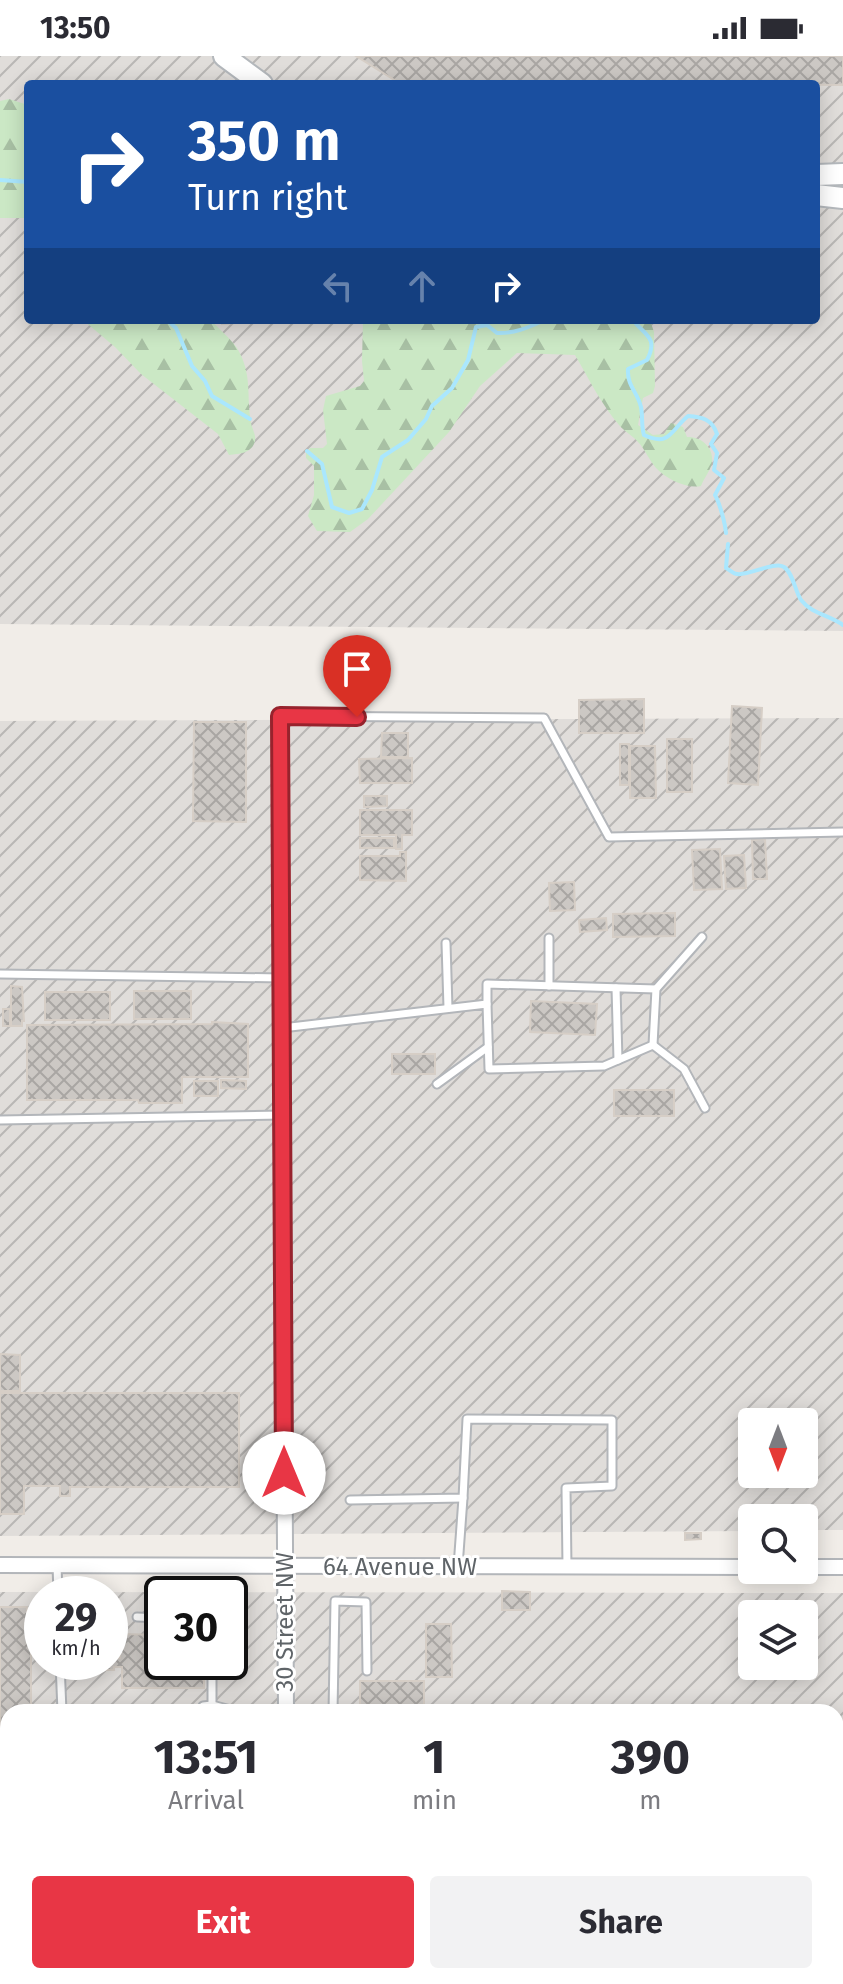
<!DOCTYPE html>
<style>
body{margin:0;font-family:"Fira Sans",sans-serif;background:#f2f2f3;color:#2b2b33;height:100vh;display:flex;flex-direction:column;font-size:30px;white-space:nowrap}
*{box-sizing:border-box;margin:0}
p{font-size:26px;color:#7c7c81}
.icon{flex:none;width:44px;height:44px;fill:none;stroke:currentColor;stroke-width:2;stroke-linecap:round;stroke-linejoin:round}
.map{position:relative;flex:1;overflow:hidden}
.sheet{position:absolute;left:0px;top:1648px;width:844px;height:280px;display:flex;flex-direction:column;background:#fff;border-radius:24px 24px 0 0;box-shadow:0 4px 20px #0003}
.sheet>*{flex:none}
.banner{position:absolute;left:24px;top:24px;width:796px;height:244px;border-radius:8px;box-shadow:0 4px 20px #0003;background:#1a4fa0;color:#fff;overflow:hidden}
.needle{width:52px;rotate:180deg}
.fabs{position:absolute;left:738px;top:1352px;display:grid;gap:16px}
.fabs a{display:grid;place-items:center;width:80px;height:80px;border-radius:8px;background:#fff;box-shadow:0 4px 20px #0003;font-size:40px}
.speed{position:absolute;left:24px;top:1520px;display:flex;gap:16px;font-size:40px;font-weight:700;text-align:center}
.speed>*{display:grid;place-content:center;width:104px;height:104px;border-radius:50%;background:#fff;box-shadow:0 4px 20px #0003;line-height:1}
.speed small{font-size:20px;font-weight:400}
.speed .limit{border:4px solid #111;border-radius:12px;background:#fff;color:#111}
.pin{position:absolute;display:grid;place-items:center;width:68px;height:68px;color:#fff;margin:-82px -34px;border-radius:50% 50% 50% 0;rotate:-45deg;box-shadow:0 0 8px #0007}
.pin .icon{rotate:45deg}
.me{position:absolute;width:88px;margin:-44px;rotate:0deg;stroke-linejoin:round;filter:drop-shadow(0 0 6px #0008)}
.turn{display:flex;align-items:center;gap:28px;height:168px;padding:0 32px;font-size:36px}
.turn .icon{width:104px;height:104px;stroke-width:2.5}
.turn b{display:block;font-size:56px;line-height:68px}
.lanes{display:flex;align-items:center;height:76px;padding:0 32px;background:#0003;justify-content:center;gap:40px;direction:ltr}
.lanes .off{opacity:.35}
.eta{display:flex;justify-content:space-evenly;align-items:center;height:136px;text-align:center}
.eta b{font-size:48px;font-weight:700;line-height:56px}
.action{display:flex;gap:16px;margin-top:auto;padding:16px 32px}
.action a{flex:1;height:92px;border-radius:8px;background:#e83645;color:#fff;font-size:32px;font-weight:700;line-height:92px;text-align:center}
.action a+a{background:#f2f2f3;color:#2b2b33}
.status{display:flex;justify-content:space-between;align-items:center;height:56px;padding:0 40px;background:#fff;direction:ltr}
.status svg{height:22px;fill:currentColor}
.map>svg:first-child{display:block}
</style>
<div class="status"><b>13:50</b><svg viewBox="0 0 49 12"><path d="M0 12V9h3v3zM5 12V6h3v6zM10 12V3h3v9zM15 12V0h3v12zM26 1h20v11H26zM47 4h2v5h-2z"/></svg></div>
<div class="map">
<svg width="843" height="1928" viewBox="0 0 843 1928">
<defs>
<pattern id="industrial-furrows" width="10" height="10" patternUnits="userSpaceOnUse" patternTransform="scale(2)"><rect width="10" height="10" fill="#e0ddda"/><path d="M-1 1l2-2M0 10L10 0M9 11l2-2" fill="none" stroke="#b9b7b5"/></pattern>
<pattern id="forest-firs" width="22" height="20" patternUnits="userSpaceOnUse" patternTransform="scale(2)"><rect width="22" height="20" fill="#cbe8c5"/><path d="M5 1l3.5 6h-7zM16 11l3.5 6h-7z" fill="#a8c0a4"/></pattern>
<pattern id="building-cross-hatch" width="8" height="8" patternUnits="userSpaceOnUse" patternTransform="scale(2)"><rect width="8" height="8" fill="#ccc8c4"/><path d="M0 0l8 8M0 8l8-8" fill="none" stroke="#a9a6a3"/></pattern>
</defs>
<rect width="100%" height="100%" fill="#f1ede8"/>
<g fill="url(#industrial-furrows)" fill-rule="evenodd">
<path d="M 0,0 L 843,0 L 843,575 L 0,568 ZM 28,28 L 816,28 L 816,264 L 28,264 Z"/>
<path d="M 843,662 L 843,1474 L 804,1474 L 804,1462 L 752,1462 L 752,1475 L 0,1480 L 0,665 ZM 752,1366 L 804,1366 L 804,1418 L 752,1418 Z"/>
<path d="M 0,1536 L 843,1537 L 843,1928 L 0,1928 ZM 42,1538 L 110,1538 L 110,1606 L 42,1606 ZM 162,1538 L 230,1538 L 230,1606 L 162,1606 ZM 752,1558 L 804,1558 L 804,1610 L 752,1610 ZM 8,1656 L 836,1656 L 836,1920 L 8,1920 Z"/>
</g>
<g fill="url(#forest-firs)">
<path d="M 9,43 L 28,49 L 28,162 L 0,162 L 0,45 Z"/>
<path d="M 83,264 L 211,264 C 219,273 230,282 237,292 C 253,319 246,339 251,367 C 252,373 256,378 255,385 C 252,397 240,398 229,399 L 218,378 L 141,318 L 115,291 Z"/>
<path d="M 363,264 L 650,264 L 654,276 L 655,330 L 653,337 L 643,342 L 638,369 L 653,379 L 664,378 L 671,367 L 683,371 L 687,381 C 700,380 714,391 712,406 C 711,414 704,422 701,430 C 687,433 666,423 656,412 C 649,404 645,393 638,386 C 632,379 624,375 619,369 C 601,348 589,323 575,299 L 517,297 L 480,330 L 449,376 L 368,463 L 350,476 L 317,475 L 308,460 L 314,439 L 314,410 L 306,402 L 306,397 L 310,392 L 323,392 L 327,388 L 323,354 L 326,340 L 360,330 L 364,325 L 362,305 Z"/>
</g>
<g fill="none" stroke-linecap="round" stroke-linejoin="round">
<g stroke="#aae7fe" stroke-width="4">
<path d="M 0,124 L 28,126"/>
<path d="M 167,264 L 176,272 L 192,310 L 205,325 L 212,340 L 250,363"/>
<path d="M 633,264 C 644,279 659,281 647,304 L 628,313 C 627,330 637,335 641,351 C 643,361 641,370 644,379 C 670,391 670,375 688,360 C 702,361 712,363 717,378 L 711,388 L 717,397 L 714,414 L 724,422 L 715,439 C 720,448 725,467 726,477"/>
<path d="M 307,395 L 322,408 L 332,451 L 349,457 L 362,453 L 372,434 L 382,401 L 408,384 L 426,363 L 432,350 L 452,332 L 468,304 L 476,271 L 487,269 L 497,277 C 514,278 529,271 545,264"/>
<path d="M 728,488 L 726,512 C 730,514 733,518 737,518 C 749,520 774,505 784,511 C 793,517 795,535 801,544 C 812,558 829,559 843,569"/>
</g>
</g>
<g fill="url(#building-cross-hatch)" stroke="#d6cec6" stroke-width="2">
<path d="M 356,0 L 843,0 L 843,29 L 396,25 Z"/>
<path d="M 222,264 L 261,264 L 261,265 L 222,268 Z"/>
<path d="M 644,643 L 644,677 L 579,677 L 579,644 Z"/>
<path d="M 732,650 L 762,652 L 758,729 L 728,727 Z"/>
<path d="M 194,666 L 246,666 L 246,766 L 193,765 Z"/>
<path d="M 382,677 L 408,677 L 408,701 L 381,701 Z"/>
<rect x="667" y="683" width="25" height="53"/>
<rect x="620" y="688" width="9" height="41"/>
<path d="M 630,690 L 655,690 L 656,742 L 630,742 Z"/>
<path d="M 412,702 L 412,727 L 360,727 L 359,703 Z"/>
<path d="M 364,740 L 387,740 L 387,750 L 364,751 Z"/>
<path d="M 360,754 L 412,754 L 412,779 L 402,779 L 402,793 L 396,793 L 396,779 L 360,779 Z"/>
<rect x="360" y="782" width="34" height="10"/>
<path d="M 765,783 L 767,823 L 753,823 L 752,784 Z"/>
<path d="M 720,793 L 722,833 L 694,834 L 692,794 Z"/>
<path d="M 400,796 L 406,796 L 406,825 L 360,824 L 360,800 L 400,800 Z"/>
<path d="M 744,799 L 746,832 L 726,833 L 724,800 Z"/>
<path d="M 574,826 L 575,854 L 550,855 L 549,827 Z"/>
<path d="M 675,857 L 675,880 L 613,881 L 613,858 Z"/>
<path d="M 606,862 L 607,874 L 580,876 L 579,864 Z"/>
<path d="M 11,930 L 22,931 L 24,965 L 22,965 L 22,970 L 11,970 Z"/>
<rect x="134" y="935" width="57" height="28"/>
<rect x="45" y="936" width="65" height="28"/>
<path d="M 531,945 L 597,948 L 595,979 L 530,976 Z"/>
<rect x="3" y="953" width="7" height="17"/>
<path d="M 212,966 L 248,968 L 248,1021 L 182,1021 L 182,1047 L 139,1047 L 138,1044 L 27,1044 L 27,969 L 212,968 Z"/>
<rect x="392" y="998" width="43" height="20"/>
<path d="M 221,1024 L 246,1025 L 246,1033 L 221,1032 Z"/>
<rect x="194" y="1025" width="24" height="15"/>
<rect x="614" y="1034" width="60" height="26"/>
<path d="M 0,1298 L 20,1299 L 20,1335 L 0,1335 Z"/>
<path d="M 0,1337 L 239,1337 L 239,1431 L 70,1431 L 70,1440 L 60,1440 L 60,1430 L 24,1430 L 24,1458 L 0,1458 Z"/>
<path d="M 741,1461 L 760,1461 L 761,1462 L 752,1462 L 752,1475 L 742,1475 Z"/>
<path d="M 685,1477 L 701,1477 L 701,1483 L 685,1484 Z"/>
<path d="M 502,1535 L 530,1536 L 530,1554 L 502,1554 Z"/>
<path d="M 0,1551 L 27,1551 L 27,1578 L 39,1578 L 39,1587 L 31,1587 L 31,1656 L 8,1656 L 8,1669 L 0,1669 Z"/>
<path d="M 426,1568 L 451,1568 L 452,1621 L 426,1621 Z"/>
<path d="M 110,1578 L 116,1578 L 116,1602 L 120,1602 L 120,1578 L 162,1579 L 162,1606 L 204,1606 L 204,1632 L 122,1632 L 122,1611 L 114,1611 L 114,1614 L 80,1614 L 80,1606 L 110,1606 Z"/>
<rect x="360" y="1625" width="64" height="31"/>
</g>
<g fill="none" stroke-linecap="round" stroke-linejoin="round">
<g stroke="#b3b6ba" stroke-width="11">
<g id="lane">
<path d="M 280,660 L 544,662 L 609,781 L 843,776"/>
<path d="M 549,882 L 549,930"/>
<path d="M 446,887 L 448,952"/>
<path d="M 0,918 L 282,922"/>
<path d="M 616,932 L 618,1004"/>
<path d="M 487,948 L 487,928 L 656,933"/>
<path d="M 282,972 L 487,948 L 489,1013 L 604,1010 L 653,989 L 684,1013 L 705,1052"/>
<path d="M 653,989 L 656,933 L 702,881"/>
<path d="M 437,1028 L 488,991"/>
<path d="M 0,1064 L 282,1059"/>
<path d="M 350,1444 L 463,1442 L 467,1363 L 612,1364 L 612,1430 L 566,1432 L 567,1511"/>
<path d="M 57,1509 L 58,1538"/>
<path d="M 458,1511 L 463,1442"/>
<path d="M 137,1561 L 162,1562"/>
<path d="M 60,1606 L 62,1656"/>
<path d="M 212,1606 L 212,1649 L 238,1656"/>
<path d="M 201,1656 L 203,1650 L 212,1649"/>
<path d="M 333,1656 L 335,1545 L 366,1546 L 367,1615"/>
<path d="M 208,1920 L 288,1926"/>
<path d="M 415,1920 L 479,1924 L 511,1920"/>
</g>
</g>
<g stroke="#b3b6ba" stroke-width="18">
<g id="street">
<path d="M 280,660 L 286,1656"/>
<path d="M 0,1509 L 752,1511"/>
<path d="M 804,1511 L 843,1511"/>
<path d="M 287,1920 L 288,1928"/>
</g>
</g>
<g stroke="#b4b8bc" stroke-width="24">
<g id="secondary">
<path d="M 224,0 L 262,28"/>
<path d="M 816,119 L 843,118"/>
<path d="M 816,139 L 843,142"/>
</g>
</g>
<use href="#lane" stroke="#fff" stroke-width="7"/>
<use href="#street" stroke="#fff" stroke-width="14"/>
<use href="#secondary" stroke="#fff" stroke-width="20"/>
</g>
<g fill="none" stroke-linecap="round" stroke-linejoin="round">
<g stroke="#97232d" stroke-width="20">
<path id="route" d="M 284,1417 L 280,660 L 357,661"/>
</g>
<use href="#route" stroke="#e83645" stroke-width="14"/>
</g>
<g text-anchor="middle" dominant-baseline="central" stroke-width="6" stroke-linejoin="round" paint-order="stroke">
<g font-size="24" fill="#5f6468" stroke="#fff">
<text x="400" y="1511">64 Avenue NW</text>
<text transform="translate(285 1566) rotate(-90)">30 Street NW</text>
</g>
</g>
</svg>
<div class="fabs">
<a><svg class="needle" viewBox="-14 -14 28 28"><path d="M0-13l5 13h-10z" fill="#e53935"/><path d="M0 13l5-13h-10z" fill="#7c7c81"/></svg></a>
<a><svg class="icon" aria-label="search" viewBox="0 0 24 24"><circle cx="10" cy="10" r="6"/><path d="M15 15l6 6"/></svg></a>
<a><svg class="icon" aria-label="layers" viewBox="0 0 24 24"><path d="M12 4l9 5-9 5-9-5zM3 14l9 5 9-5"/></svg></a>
</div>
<div class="speed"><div>29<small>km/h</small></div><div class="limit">30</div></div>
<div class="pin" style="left:357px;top:661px;background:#d93025"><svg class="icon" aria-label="arrive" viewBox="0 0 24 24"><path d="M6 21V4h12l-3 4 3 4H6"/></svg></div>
<svg class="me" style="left:284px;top:1417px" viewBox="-20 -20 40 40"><circle r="19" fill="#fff"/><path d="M0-13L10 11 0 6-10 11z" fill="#e83645"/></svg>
<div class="banner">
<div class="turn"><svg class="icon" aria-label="right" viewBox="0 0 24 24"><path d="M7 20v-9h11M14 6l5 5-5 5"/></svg><div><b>350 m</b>Turn right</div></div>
<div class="lanes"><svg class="icon off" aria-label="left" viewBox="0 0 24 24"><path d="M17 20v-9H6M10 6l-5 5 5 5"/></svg><svg class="icon off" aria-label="ahead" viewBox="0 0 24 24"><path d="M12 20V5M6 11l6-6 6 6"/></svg><svg class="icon" aria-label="right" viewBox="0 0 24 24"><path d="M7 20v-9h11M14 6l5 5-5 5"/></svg></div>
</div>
<section class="sheet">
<div class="eta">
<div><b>13:51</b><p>Arrival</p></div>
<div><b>1</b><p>min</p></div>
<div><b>390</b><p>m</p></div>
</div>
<div class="action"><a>Exit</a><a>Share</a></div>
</section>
</div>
